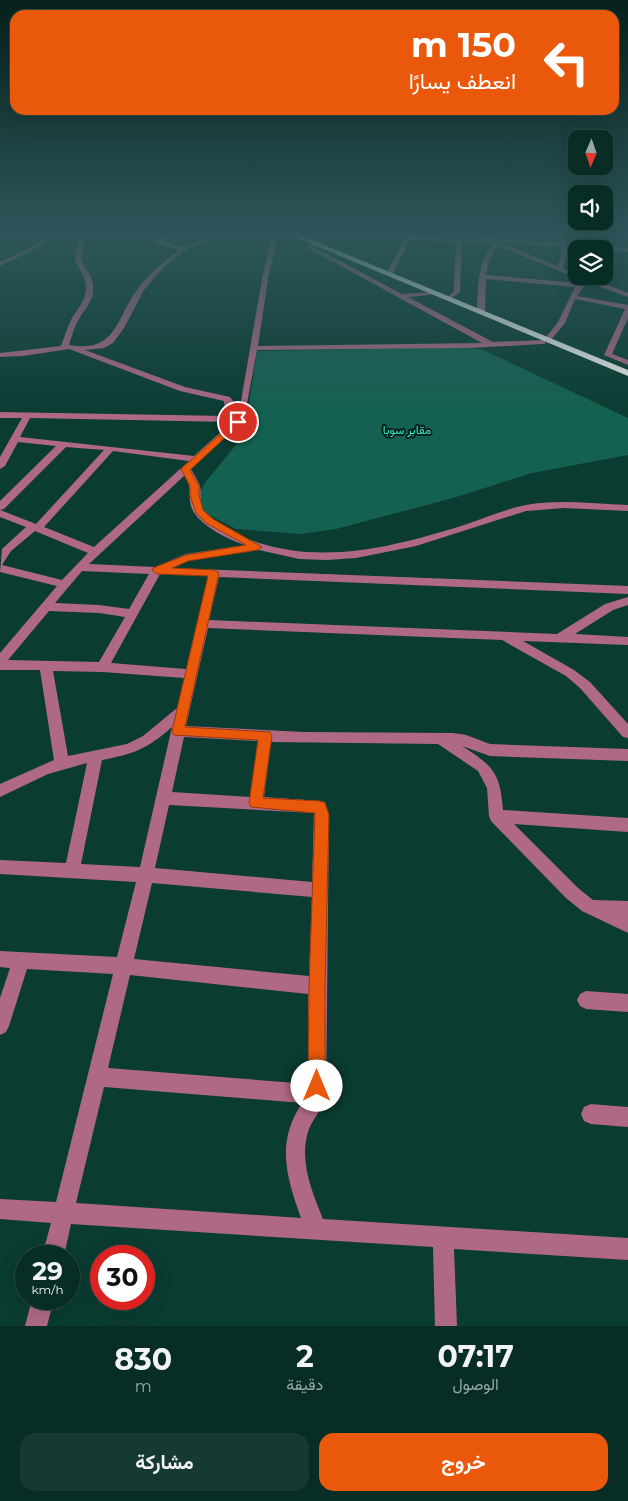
<!DOCTYPE html>
<html lang="ar">
<meta charset="utf-8">
<style>
body{margin:0;font-family:Montserrat,Vazirmatn,sans-serif;background:#163932;color:#f1f3f6;direction:rtl;height:100vh;display:flex;flex-direction:column;font-size:19px;white-space:nowrap}
*{box-sizing:border-box;margin:0}
p{font-size:16px;color:#98a8a7}
.icon{flex:none;width:28px;height:28px;fill:none;stroke:currentColor;stroke-width:2;stroke-linecap:round;stroke-linejoin:round}
.map{position:relative;height:1326px;overflow:hidden;direction:ltr}
.drawer{display:flex;flex-direction:column;background:#082d25;flex:1}
.drawer>*{flex:none}
.guide{position:absolute;left:10px;top:10px;width:609px;height:105px;border-radius:15px;box-shadow:0 5px 20px #0002,0 0 0 1px #294942;direction:rtl;background:#ea580c;color:#fff;overflow:hidden}
.needle{width:32px;rotate:182deg}
.buttons{position:absolute;left:568px;top:130px;display:grid;gap:10px}
.buttons a{display:grid;place-items:center;width:45px;height:45px;border-radius:10px;background:#082d25;box-shadow:0 5px 20px #0002,0 0 0 1px #294942;font-size:25px}
.speed{position:absolute;left:15px;top:1245px;display:flex;gap:10px;font-size:25px;font-weight:700;text-align:center}
.speed>*{display:grid;place-content:center;width:65px;height:65px;border-radius:50%;background:#082d25;box-shadow:0 5px 20px #0002,0 0 0 1px #294942;line-height:1}
.speed small{font-size:12px;font-weight:400}
.speed .limit{border:8px solid #d22;background:#fff;color:#111}
.pin{position:absolute;display:grid;place-items:center;width:42px;height:42px;color:#fff;margin:-21px;border:2px solid #fff;border-radius:50%;box-shadow:0 1px 5px #0007}
.me{position:absolute;width:55px;margin:-28px;rotate:0deg;stroke-linejoin:round;filter:drop-shadow(0 0 4px #0008)}
.turn{display:flex;align-items:center;gap:18px;height:105px;padding:0 20px;font-size:22px}
.turn .icon{width:65px;height:65px;stroke-width:2.5}
.turn b{display:block;font-size:35px;line-height:42px}
.eta{display:flex;justify-content:space-evenly;align-items:center;height:85px;text-align:center}
.eta b{font-size:30px;font-weight:700;line-height:35px}
.action{display:flex;gap:10px;margin-top:auto;padding:10px 20px}
.action a{flex:1;height:58px;border-radius:15px;background:#ea580c;color:#fff;font-size:20px;font-weight:700;line-height:58px;text-align:center}
.action a+a{background:#163932;color:#f1f3f6}
.map>svg:first-child{display:block}
</style>
<div class="map">
<svg width="628" height="1326" viewBox="0 0 628 1326">
<rect width="100%" height="100%" fill="#0b3c31"/>
<path fill="#146151" d="M 449,348 L 481,349 L 628,418 L 628,455 L 532,473 L 453,498 L 336,529 L 301,534 L 236,529 L 205,513 L 198,501 L 199,493 L 207,480 L 250,428 L 247,416 L 257,351 Z"/>
<g fill="none" stroke-linecap="round" stroke-linejoin="round">
<g fill="#b06985" fill-rule="evenodd">
<path d="M 6,231 L 15,231 L 0,236 L 0,232 Z"/>
<path d="M 47,231 L 53,231 L 41,246 L 0,266 L 0,262 L 37,244 Z"/>
<path d="M 64,231 L 71,231 L 85,241 C 73,271 96,267 93,292 C 92,302 84,310 79,319 C 74,327 72,336 69,345 C 118,354 116,316 139,287 C 151,272 165,261 179,250 L 156,243 L 156,241 L 174,232 L 176,235 L 164,242 L 183,247 L 221,231 L 228,231 L 186,250 L 164,267 L 144,290 L 124,328 L 113,343 L 104,348 L 85,350 L 185,387 L 230,397 L 233,401 L 235,416 L 241,401 L 262,279 L 273,231 L 279,231 L 268,279 L 258,346 L 482,343 L 306,247 L 318,241 L 321,243 L 314,247 L 402,294 L 431,292 L 431,294 L 429,295 L 408,297 L 493,342 L 544,340 L 558,322 L 575,287 L 486,279 L 485,311 L 481,313 L 477,311 C 478,288 477,262 493,244 L 462,243 L 460,292 L 449,300 L 446,298 L 454,291 L 456,242 L 410,240 L 393,273 L 390,275 L 387,273 L 404,239 L 305,233 L 302,231 L 406,236 L 410,231 L 413,233 L 411,236 L 456,239 L 456,235 L 459,233 L 462,235 L 462,239 L 481,240 L 461,231 L 469,231 L 486,237 L 559,243 L 558,231 L 564,231 L 566,243 L 628,248 L 628,252 L 566,247 L 567,254 L 563,268 L 576,274 L 576,276 L 585,276 L 628,293 L 628,297 L 587,282 L 577,296 L 628,305 L 628,318 L 612,354 L 628,360 L 628,365 L 604,355 L 625,309 L 575,299 L 565,323 L 550,341 L 545,341 L 545,344 L 542,344 L 470,348 L 257,350 L 244,419 L 191,469 C 194,475 198,480 200,486 C 202,495 198,504 204,512 C 216,526 239,536 256,542 C 325,565 397,546 464,525 C 485,518 505,509 526,505 C 559,499 594,504 628,505 L 628,511 L 564,508 L 526,511 L 416,546 L 356,558 L 327,560 L 299,559 L 259,550 L 188,561 L 173,568 L 628,586 L 628,594 L 219,577 L 209,620 L 557,634 L 605,604 L 628,597 L 628,605 L 613,610 L 575,634 L 628,637 L 628,645 L 523,641 L 574,670 L 590,682 L 628,724 L 628,738 L 623,737 L 580,688 L 566,676 L 502,640 L 208,628 L 186,726 L 304,732 L 453,733 L 466,735 L 490,744 L 628,749 L 628,761 L 490,756 L 462,746 C 493,766 500,772 503,810 L 628,818 L 628,832 L 514,824 L 578,888 L 593,900 L 628,901 L 628,933 L 582,911 L 566,898 L 491,821 L 489,816 L 487,788 L 478,771 L 438,744 L 271,742 L 264,797 L 320,801 L 325,802 L 329,815 L 326,1099 C 321,1110 313,1119 309,1129 C 298,1159 312,1192 323,1219 L 628,1238 L 628,1260 L 454,1249 L 457,1326 L 435,1326 L 433,1247 L 71,1224 L 64,1256 L 42,1256 L 51,1223 L 0,1219 L 0,1199 L 56,1202 L 113,974 L 27,969 L 9,1026 L 6,1032 L 0,1035 L 0,998 L 10,968 L 0,967 L 0,951 L 117,957 L 136,882 L 0,874 L 0,860 L 66,863 L 87,763 L 48,774 L 0,797 L 0,784 L 54,760 L 40,670 L 0,670 L 0,653 L 57,586 L 0,572 L 2,549 L 26,527 L 0,517 L 0,501 L 56,446 L 18,442 L 5,466 L 0,469 L 0,457 L 22,418 L 0,418 L 0,412 L 226,416 L 224,401 L 180,391 L 69,349 L 23,356 L 0,357 L 0,353 L 61,346 C 64,338 67,328 71,320 C 76,310 86,301 86,289 C 86,266 67,268 79,242 ZM 498,242 L 560,247 L 561,254 L 558,266 ZM 498,246 L 574,277 L 582,280 L 579,283 L 486,275 L 490,258 ZM 30,418 L 231,422 L 232,422 L 194,456 L 20,437 ZM 66,447 L 104,450 L 36,524 L 0,510 L 4,509 ZM 113,451 L 189,461 L 94,547 L 44,527 ZM 185,475 C 192,488 188,494 191,506 C 196,524 229,540 245,545 L 186,554 L 155,567 L 89,564 ZM 35,531 L 88,553 L 62,580 L 2,565 L 11,551 ZM 82,571 L 149,574 L 129,609 L 99,605 L 55,603 ZM 160,574 L 208,576 L 186,669 L 111,663 ZM 49,611 L 99,613 L 125,617 L 99,662 L 8,660 ZM 53,671 L 103,672 L 184,678 L 177,708 L 143,736 L 127,744 L 68,756 ZM 172,727 L 140,867 L 81,864 L 102,760 C 134,754 147,749 172,727 ZM 184,737 L 258,741 L 250,797 L 172,792 ZM 169,805 L 314,813 L 312,882 L 155,868 ZM 152,883 L 312,897 L 309,976 L 134,959 ZM 130,975 L 308,994 L 308,1084 L 108,1068 ZM 104,1087 L 302,1103 C 276,1142 286,1176 301,1218 L 76,1203 Z"/>
<path d="M 586,991 L 628,994 L 628,1012 L 586,1009 L 580,1006 L 577,1000 L 580,994 Z"/>
<path d="M 591,1104 L 628,1107 L 628,1127 L 591,1124 L 584,1121 L 581,1114 L 584,1107 Z"/>
<path d="M 32,1299 L 54,1299 L 47,1326 L 25,1326 Z"/>
</g>
<path fill="#f1f1f1" fill-rule="evenodd" d="M 280,231 L 290,231 L 628,370 L 628,376 Z"/>
</g>
<linearGradient id="sky" x2="0" y2="1"><stop stop-color="#06211b"/><stop offset="0.56" stop-color="#2e565a"/><stop offset="1" stop-color="#2e565a" stop-opacity="0"/></linearGradient>
<rect width="628" height="416" fill="url(#sky)"/>
<path fill="#ea580c" stroke="#983908" d="M 235,421 L 242,422 L 190,470 L 199,486 L 199,495 L 203,510 L 213,519 L 262,547 L 257,550 L 188,561 L 172,568 L 214,570 L 219,573 L 185,727 L 270,732 L 272,736 L 263,798 L 320,801 L 325,803 L 329,815 L 325,986 L 325,1086 L 323,1092 L 317,1094 L 311,1092 L 308,1086 L 309,986 L 315,813 L 251,807 L 249,803 L 258,740 L 174,735 L 172,731 L 208,576 L 157,574 L 152,570 L 153,568 L 186,555 L 246,545 L 206,523 L 196,513 L 190,495 L 190,486 L 181,469 Z"/>
<g text-anchor="middle" dominant-baseline="central" stroke-width="4" stroke-linejoin="round" paint-order="stroke">
<g font-size="12" fill="#33e7c4" stroke="#06201a">
<text x="407" y="429">مقابر سوبا</text>
</g>
</g>
</svg>
<div class="buttons">
<a><svg class="needle" viewBox="-14 -14 28 28"><path d="M0-13l5 13h-10z" fill="#e53935"/><path d="M0 13l5-13h-10z" fill="#98a8a7"/></svg></a>
<a><svg class="icon" aria-label="sound" viewBox="0 0 24 24"><path d="M4 9h4l5-4v14l-5-4H4zM17 9q2 3 0 6"/></svg></a>
<a><svg class="icon" aria-label="layers" viewBox="0 0 24 24"><path d="M12 4l9 5-9 5-9-5zM3 14l9 5 9-5"/></svg></a>
</div>
<div class="speed"><div>29<small>km/h</small></div><div class="limit">30</div></div>
<div class="pin" style="left:238px;top:422px;background:#d93025"><svg class="icon" aria-label="arrive" viewBox="0 0 24 24"><path d="M6 21V4h12l-3 4 3 4H6"/></svg></div>
<svg class="me" style="left:317px;top:1086px" viewBox="-20 -20 40 40"><circle r="19" fill="#fff"/><path d="M0-13L10 11 0 6-10 11z" fill="#ea580c"/></svg>
<div class="guide">
<div class="turn"><svg class="icon" aria-label="left" viewBox="0 0 24 24"><path d="M17 20v-9H6M10 6l-5 5 5 5"/></svg><div><b>150 m</b>انعطف يسارًا</div></div>
</div>
</div>
<section class="drawer">
<div class="eta">
<div><b>07:17</b><p>الوصول</p></div>
<div><b>2</b><p>دقيقة</p></div>
<div><b>830</b><p>m</p></div>
</div>
<div class="action"><a>خروج</a><a>مشاركة</a></div>
</section>
